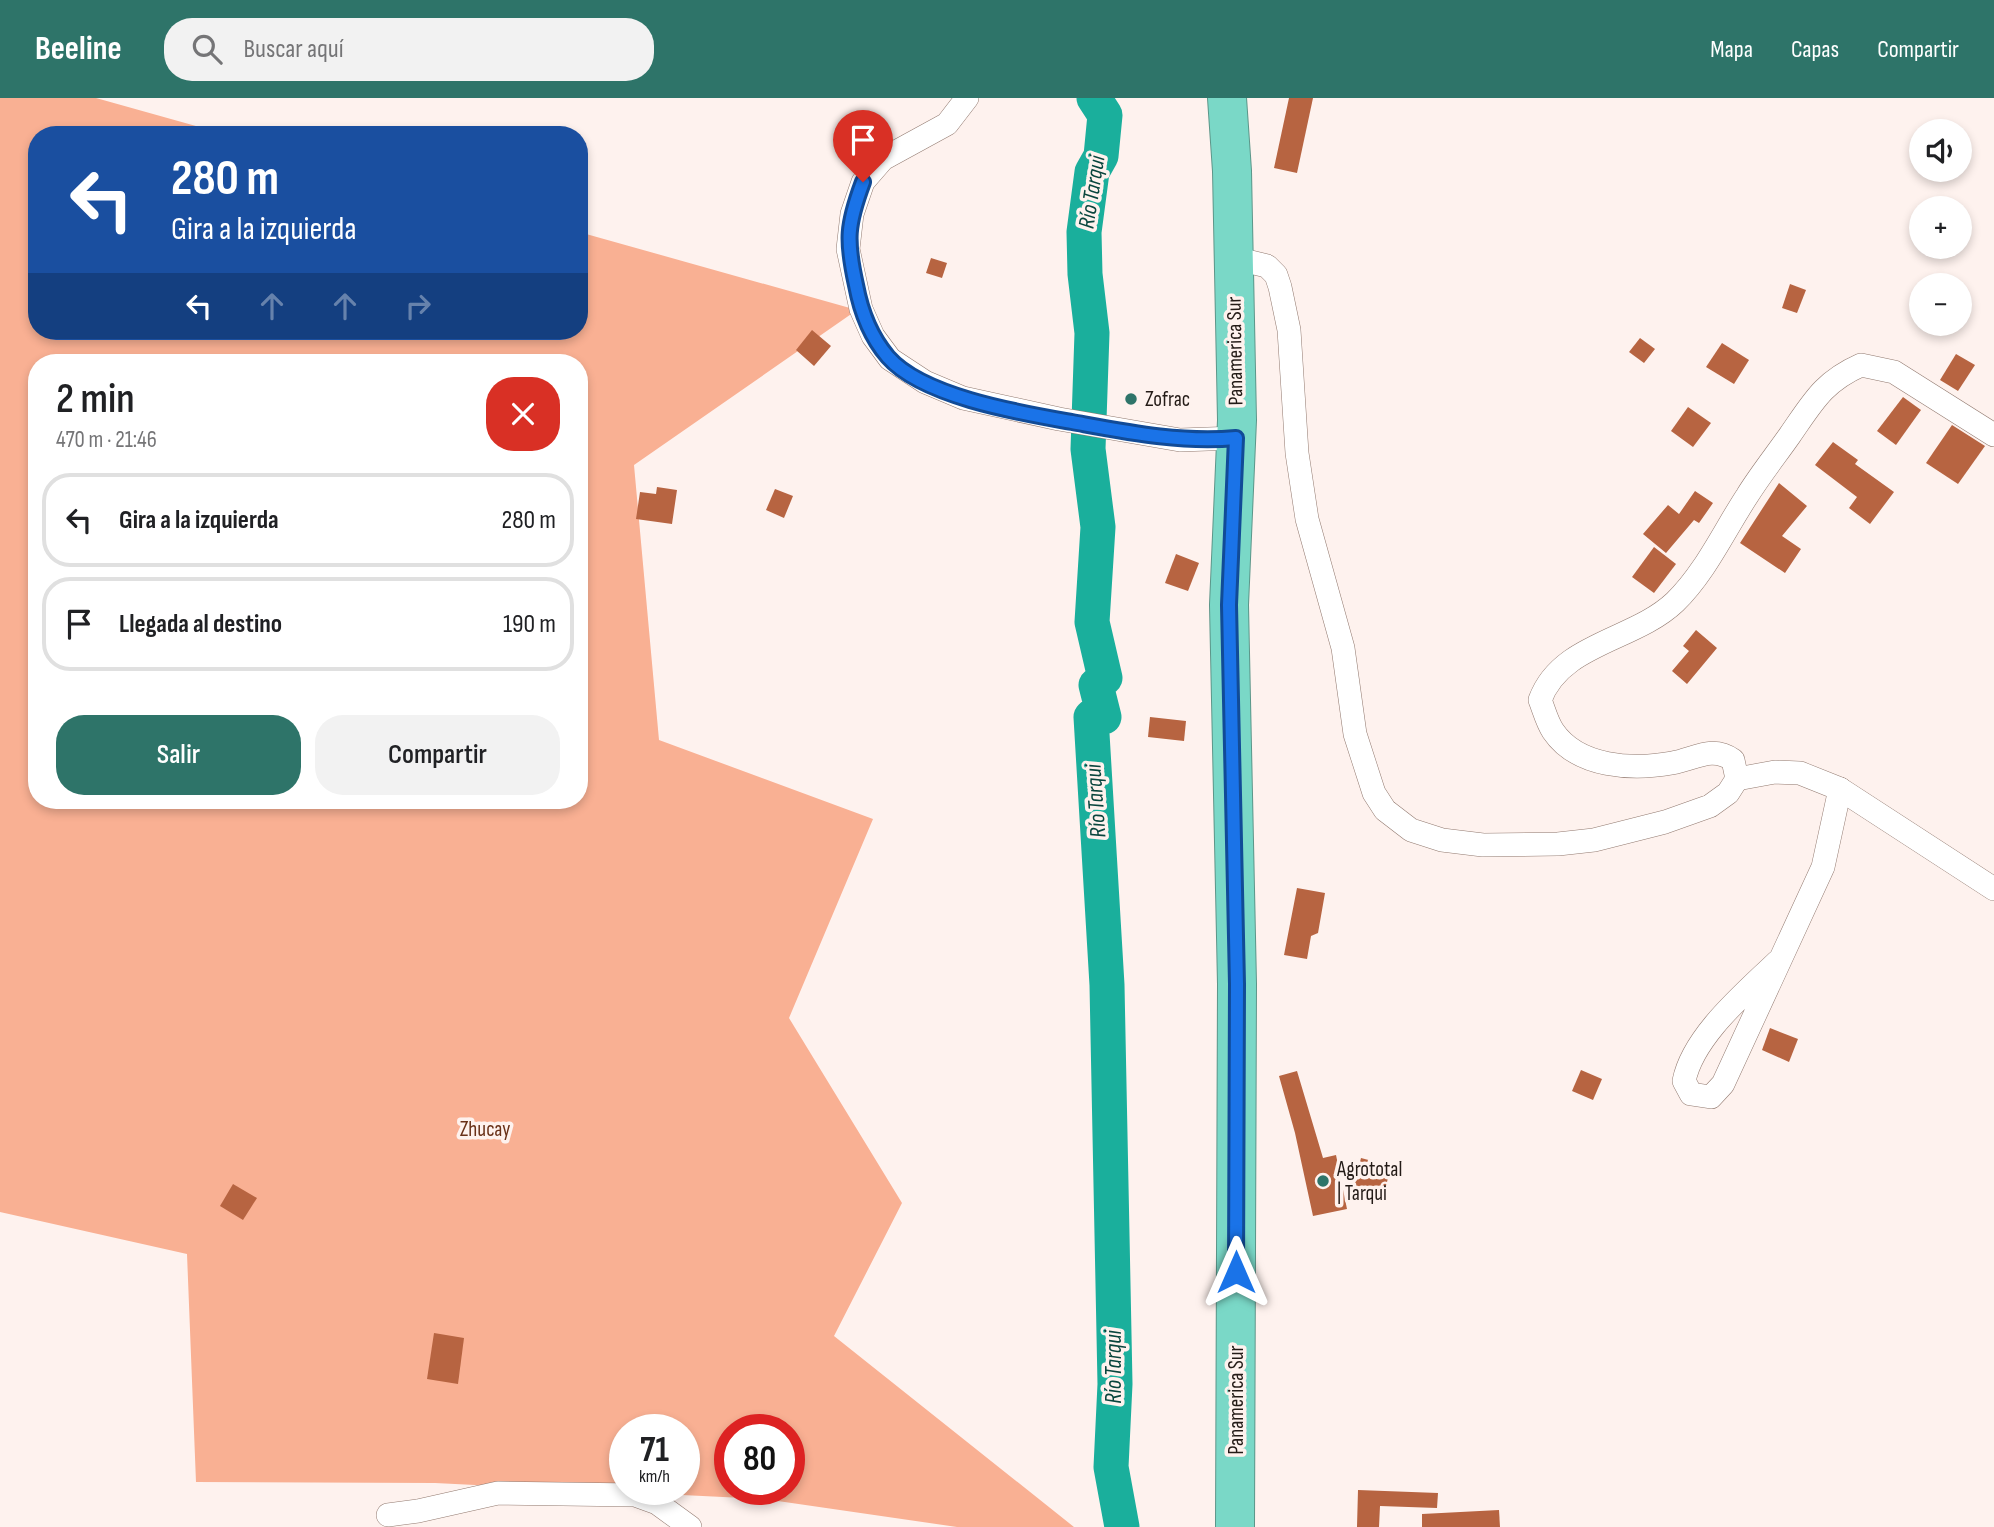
<!DOCTYPE html>
<html lang="es">
<meta charset="utf-8">
<style>
body{margin:0;font-family:"Sofia Sans Condensed",sans-serif;background:#f2f2f2;color:#202124;height:100vh;display:flex;flex-direction:column;font-size:26px;white-space:nowrap}
*{box-sizing:border-box;margin:0}
p{font-size:23px;color:#757577}
.icon{flex:none;width:38px;height:38px;fill:none;stroke:currentColor;stroke-width:2;stroke-linecap:round;stroke-linejoin:round}
.map{position:relative;flex:1;overflow:hidden}
.drawer{position:absolute;left:28px;top:256px;width:560px;height:455px;display:flex;flex-direction:column;background:#fff;border-radius:28px;box-shadow:0 4px 10px #0003}
.drawer>*{flex:none}
.top-card{position:absolute;left:28px;top:28px;width:560px;height:214px;border-radius:28px;box-shadow:0 4px 10px #0003;background:#1a4fa0;color:#fff;overflow:hidden}
.buttons{position:absolute;left:1909px;top:21px;display:grid;gap:14px}
.buttons a{display:grid;place-items:center;width:63px;height:63px;border-radius:50%;background:#fff;box-shadow:0 4px 10px #0003;font-size:35px}
.speed{position:absolute;left:609px;top:1316px;display:flex;gap:14px;font-size:35px;font-weight:700;text-align:center}
.speed>*{display:grid;place-content:center;width:91px;height:91px;border-radius:50%;background:#fff;box-shadow:0 4px 10px #0003;line-height:1}
.speed small{font-size:18px;font-weight:400}
.speed .limit{border:10px solid #d22;background:#fff;color:#111}
.pin{position:absolute;display:grid;place-items:center;width:60px;height:60px;color:#fff;margin:-72px -30px;border-radius:50% 50% 50% 0;rotate:-45deg;box-shadow:0 0 7px #0007}
.pin .icon{rotate:45deg}
.me{position:absolute;width:77px;margin:-38px;rotate:0deg;stroke-linejoin:round;filter:drop-shadow(0 0 5px #0008)}
.turn{display:flex;align-items:center;gap:24px;height:147px;padding:0 28px;font-size:32px}
.turn .icon{width:91px;height:91px;stroke-width:2.5}
.turn b{display:block;font-size:49px;line-height:60px}
.lanes{display:flex;align-items:center;height:66px;padding:0 28px;background:#0003;justify-content:center;gap:35px;direction:ltr}
.lanes .off{opacity:.35}
.round{display:grid;place-items:center;flex:none;width:74px;height:74px;border-radius:28px;background:#f2f2f2}
.summary{display:flex;align-items:center;justify-content:space-between;height:119px;padding:0 28px}
h1{font-size:42px;font-weight:600;line-height:52px}
.cta{display:flex;gap:14px;margin-top:auto;padding:14px 28px}
.cta a{flex:1;height:80px;border-radius:28px;background:#2e7469;color:#fff;font-size:28px;font-weight:600;line-height:80px;text-align:center}
.cta a+a{background:#f2f2f2;color:#202124}
ul{padding:0;list-style:none}
li{display:flex;align-items:center;gap:21px;height:94px;margin:0 14px 10px;padding:0 14px;border:4px solid #e0e0e0;border-radius:28px}
li div{flex:1}
li b{display:block;font-size:26px}
li em{font-style:normal}
header{display:flex;align-items:center;gap:42px;box-sizing:border-box;height:98px;padding:0 35px;background:#2e7469;color:#fff}
header strong{font-size:33px}
nav{display:flex;gap:38px;margin-inline-start:auto;font-size:24px}
.search{width:490px;height:63px;background:#f2f2f2;display:flex;align-items:center;gap:18px;box-sizing:border-box;padding:0 24px;border-radius:28px;color:#757577;font-size:26px}
.map>svg:first-child{display:block}
</style>
<header>
<strong>Beeline</strong>
<div class="search"><svg class="icon" aria-label="search" viewBox="0 0 24 24"><circle cx="10" cy="10" r="6"/><path d="M15 15l6 6"/></svg>Buscar aquí</div>
<nav><a>Mapa</a><a>Capas</a><a>Compartir</a></nav>
</header>
<div class="map">
<svg width="1994" height="1429" viewBox="0 0 1994 1429">
<rect width="100%" height="100%" fill="#fef2ee"/>
<path fill="#f9b093" fill-rule="evenodd" d="M 0,0 L 96,0 L 228,37 L 37,37 L 37,233 L 579,233 L 579,134 L 857,212 L 634,367 L 659,642 L 873,721 L 789,920 L 902,1105 L 834,1238 L 1074,1429 L 957,1429 L 764,1401 L 435,1385 L 196,1384 L 187,1156 L 0,1114 ZM 37,264 L 579,264 L 579,702 L 37,702 ZM 625,1332 L 684,1332 L 684,1391 L 625,1391 ZM 730,1332 L 789,1332 L 789,1391 L 730,1391 Z"/>
<g fill="none" stroke-linecap="round" stroke-linejoin="round">
<path stroke="#1aaf9c" stroke-width="35" d="M 1094,0 L 1105,17 L 1101,58 L 1092,74 L 1084,134 L 1085,176 L 1092,235 L 1088,351 L 1098,429 L 1092,524 L 1105,580 L 1096,587 L 1104,619 L 1091,619 L 1107,887 L 1115,1286 L 1111,1369 L 1122,1429"/>
</g>
<g fill="#b76441">
<path d="M 1289,0 L 1313,0 L 1297,75 L 1274,70 Z"/>
<path d="M 931,160 L 947,165 L 942,180 L 926,175 Z"/>
<path d="M 1790,186 L 1806,192 L 1797,215 L 1782,210 Z"/>
<path d="M 812,232 L 831,248 L 814,268 L 796,252 Z"/>
<path d="M 1640,240 L 1655,251 L 1644,265 L 1629,254 Z"/>
<path d="M 1722,245 L 1749,262 L 1734,286 L 1706,269 Z"/>
<path d="M 1956,256 L 1975,267 L 1958,293 L 1940,282 Z"/>
<path d="M 1903,299 L 1921,312 L 1896,347 L 1877,333 Z"/>
<path d="M 1688,309 L 1711,325 L 1693,349 L 1671,333 Z"/>
<path d="M 1952,327 L 1985,348 L 1958,386 L 1926,365 Z"/>
<path d="M 1833,344 L 1858,362 L 1855,366 L 1894,394 L 1870,426 L 1849,410 L 1857,399 L 1815,367 Z"/>
<path d="M 1779,385 L 1807,408 L 1782,438 L 1801,451 L 1785,475 L 1740,445 Z"/>
<path d="M 657,389 L 677,392 L 672,426 L 636,421 L 640,394 L 656,396 Z"/>
<path d="M 775,391 L 793,398 L 784,420 L 766,412 Z"/>
<path d="M 1695,393 L 1713,405 L 1699,425 L 1694,422 L 1666,455 L 1643,436 L 1668,407 L 1679,416 Z"/>
<path d="M 1654,449 L 1676,466 L 1654,495 L 1632,479 Z"/>
<path d="M 1176,456 L 1199,465 L 1188,493 L 1165,485 Z"/>
<path d="M 1696,532 L 1717,550 L 1687,586 L 1672,573 L 1689,553 L 1683,548 Z"/>
<path d="M 1150,619 L 1186,623 L 1184,643 L 1148,639 Z"/>
<path d="M 1297,790 L 1325,795 L 1318,835 L 1311,838 L 1307,861 L 1284,857 Z"/>
<path d="M 1770,930 L 1798,941 L 1789,964 L 1762,952 Z"/>
<path d="M 1581,972 L 1602,981 L 1593,1002 L 1572,993 Z"/>
<path d="M 1297,973 L 1323,1060 L 1336,1057 L 1347,1111 L 1313,1118 L 1295,1035 L 1279,978 Z"/>
<path d="M 1361,1060 L 1391,1068 L 1383,1100 L 1353,1092 Z"/>
<path d="M 233,1086 L 257,1100 L 243,1122 L 220,1108 Z"/>
<path d="M 434,1235 L 464,1240 L 458,1286 L 427,1281 Z"/>
<path d="M 1358,1392 L 1438,1395 L 1437,1410 L 1380,1408 L 1379,1429 L 1357,1429 Z"/>
<path d="M 1499,1412 L 1500,1429 L 1422,1429 L 1422,1416 Z"/>
</g>
<g fill="none" stroke-linecap="round" stroke-linejoin="round">
<g stroke="#927a70" stroke-width="24">
<g id="street">
<path d="M 967,0 L 947,26 L 883,61 L 863,84 L 852,116 L 848,151 L 861,211 L 873,238 L 890,261 L 925,284 L 963,300 L 1059,321 L 1180,342 L 1236,340"/>
<path d="M 1234,160 L 1267,168 L 1276,177 L 1280,189 L 1289,232 L 1297,355 L 1307,421 L 1343,550 L 1355,636 L 1374,695 L 1385,712 L 1411,732 L 1442,742 L 1483,747 L 1558,746 L 1594,742 L 1665,724 L 1710,708 L 1728,695 L 1737,681 L 1733,662 C 1712,647 1695,661 1672,665 C 1633,672 1578,670 1553,633 C 1547,624 1544,612 1540,602 C 1561,545 1634,543 1675,504 C 1705,475 1724,433 1747,398 C 1760,377 1776,357 1790,337 C 1813,304 1823,284 1861,267 L 1894,274 L 1994,337"/>
<path d="M 1737,681 L 1775,674 L 1800,675 L 1840,691 L 1994,791"/>
<path d="M 1777,864 C 1745,895 1693,938 1684,983 L 1691,996 L 1711,999 L 1723,986 L 1823,769 L 1840,691"/>
<path d="M 388,1417 L 418,1413 L 498,1395 L 635,1397 L 657,1405 L 690,1429"/>
</g>
</g>
<g stroke="#5c9689" stroke-width="40">
<path id="highway" d="M 1227,0 L 1232,73 L 1237,322 L 1229,507 L 1237,886 L 1235,1429"/>
</g>
<use href="#street" stroke="#fff" stroke-width="23"/>
<use href="#highway" stroke="#7ad8c7" stroke-width="38"/>
</g>
<g fill="none" stroke-linecap="round" stroke-linejoin="round">
<g stroke="#114b97" stroke-width="18">
<path id="route" d="M 863,84 C 847,127 846,142 856,187 C 861,214 870,238 888,259 C 923,299 1021,315 1072,324 C 1127,334 1180,345 1236,340 L 1229,507 L 1237,886 L 1236,1174"/>
</g>
<use href="#route" stroke="#1a73e8" stroke-width="12"/>
</g>
<g fill="#2e7469" stroke="#fef2ee" stroke-width="2.5">
<circle cx="1131" cy="301" r="7"/>
<circle cx="1323" cy="1083" r="7"/>
</g>
<g text-anchor="middle" dominant-baseline="central" stroke-width="7" stroke-linejoin="round" paint-order="stroke">
<g font-size="21" fill="#241b17" stroke="#fef2ee">
<text transform="translate(1235 253) rotate(-91)">Panamerica Sur</text>
<text transform="translate(1236 1302) rotate(-90)">Panamerica Sur</text>
</g>
<g font-size="21" fill="#241b17" stroke="#fef2ee" text-anchor="start">
<text x="1145" y="301">Zofrac</text>
<text x="1337" y="1071">Agrototal<tspan x="1337" dy="24">| Tarqui</tspan></text>
</g>
<g font-size="21" fill="#693118" stroke="#fef2ee">
<text x="485" y="1031">Zhucay</text>
</g>
<g font-size="23" font-style="italic" fill="#09453d" stroke="#fef2ee">
<text transform="translate(1092 94) rotate(-81)">Río Tarqui</text>
<text transform="translate(1096 703) rotate(-94)">Río Tarqui</text>
<text transform="translate(1114 1269) rotate(-90)">Río Tarqui</text>
</g>
</g>
</svg>
<div class="buttons">
<a><svg class="icon" aria-label="sound" viewBox="0 0 24 24"><path d="M4 9h4l5-4v14l-5-4H4zM17 9q2 3 0 6"/></svg></a>
<a>+</a>
<a>−</a>
</div>
<div class="speed"><div>71<small>km/h</small></div><div class="limit">80</div></div>
<div class="pin" style="left:863px;top:84px;background:#d93025"><svg class="icon" aria-label="arrive" viewBox="0 0 24 24"><path d="M6 21V4h12l-3 4 3 4H6"/></svg></div>
<svg class="me" style="left:1236px;top:1174px" viewBox="-20 -20 40 40"><path d="M0-17L14 15 0 8-14 15z" fill="#1a73e8" stroke="#fff" stroke-width="4"/></svg>
<div class="top-card">
<div class="turn"><svg class="icon" aria-label="left" viewBox="0 0 24 24"><path d="M17 20v-9H6M10 6l-5 5 5 5"/></svg><div><b>280 m</b>Gira a la izquierda</div></div>
<div class="lanes"><svg class="icon" aria-label="left" viewBox="0 0 24 24"><path d="M17 20v-9H6M10 6l-5 5 5 5"/></svg><svg class="icon off" aria-label="ahead" viewBox="0 0 24 24"><path d="M12 20V5M6 11l6-6 6 6"/></svg><svg class="icon off" aria-label="ahead" viewBox="0 0 24 24"><path d="M12 20V5M6 11l6-6 6 6"/></svg><svg class="icon off" aria-label="right" viewBox="0 0 24 24"><path d="M7 20v-9h11M14 6l5 5-5 5"/></svg></div>
</div>
<section class="drawer">
<div class="summary"><div><h1>2 min</h1><p>470 m · 21:46</p></div><a class="round" style="background:#d93025;color:#fff"><svg class="icon" aria-label="close" viewBox="0 0 24 24"><path d="M6 6l12 12M18 6L6 18"/></svg></a></div>
<ul>
<li><svg class="icon" aria-label="left" viewBox="0 0 24 24"><path d="M17 20v-9H6M10 6l-5 5 5 5"/></svg><div><b>Gira a la izquierda</b></div><em>280 m</em></li>
<li><svg class="icon" aria-label="arrive" viewBox="0 0 24 24"><path d="M6 21V4h12l-3 4 3 4H6"/></svg><div><b>Llegada al destino</b></div><em>190 m</em></li>
</ul>
<div class="cta"><a>Salir</a><a>Compartir</a></div>
</section>
</div>
